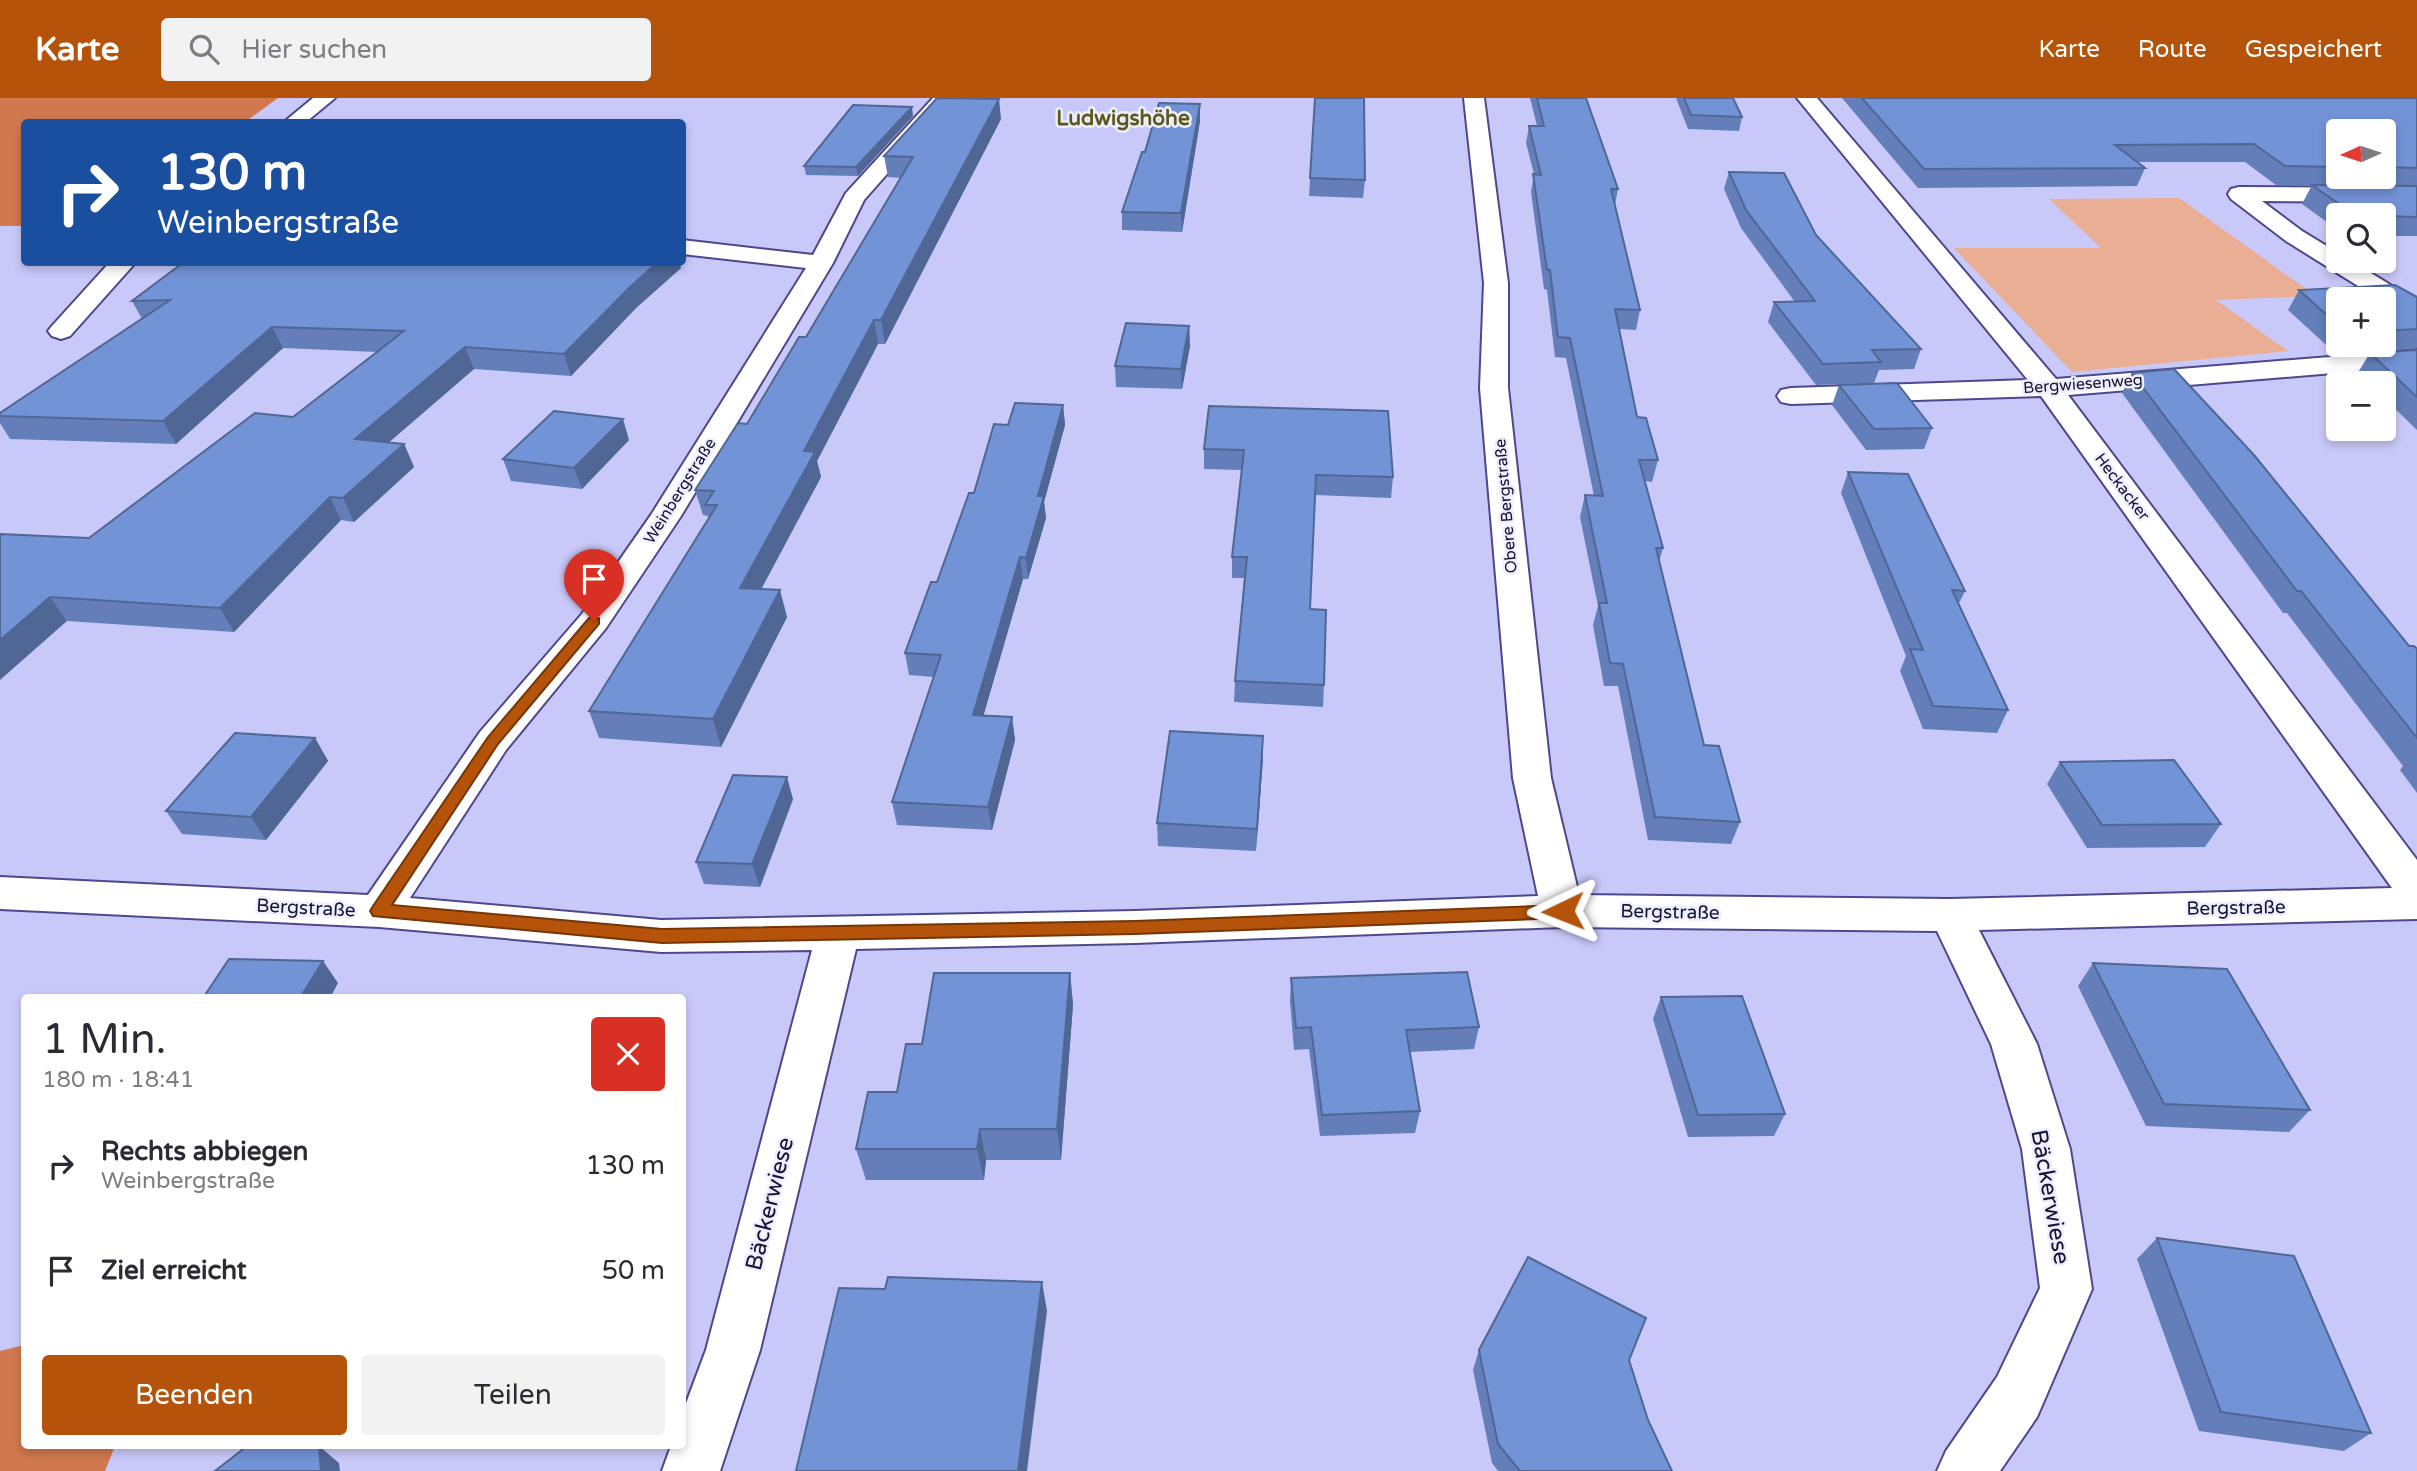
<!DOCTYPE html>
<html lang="de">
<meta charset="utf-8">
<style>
body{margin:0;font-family:"Varela Round",sans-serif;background:#f2f2f3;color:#2b2b33;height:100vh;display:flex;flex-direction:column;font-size:26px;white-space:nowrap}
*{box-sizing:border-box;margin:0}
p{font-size:23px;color:#7c7c81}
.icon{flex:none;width:38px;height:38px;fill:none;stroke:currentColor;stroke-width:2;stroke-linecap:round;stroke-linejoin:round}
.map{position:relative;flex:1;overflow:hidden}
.sheet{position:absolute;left:21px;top:896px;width:665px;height:455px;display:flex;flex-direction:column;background:#fff;border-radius:7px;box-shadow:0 4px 10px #0003}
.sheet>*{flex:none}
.top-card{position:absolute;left:21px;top:21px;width:665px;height:147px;border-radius:7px;box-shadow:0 4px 10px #0003;background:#1a4fa0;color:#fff;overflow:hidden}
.needle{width:46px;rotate:267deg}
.buttons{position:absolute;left:2326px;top:21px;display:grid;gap:14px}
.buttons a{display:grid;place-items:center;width:70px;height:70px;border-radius:7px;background:#fff;box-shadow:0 4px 10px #0003;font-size:35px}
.pin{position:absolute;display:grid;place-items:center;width:60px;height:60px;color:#fff;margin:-72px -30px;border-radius:50% 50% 50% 0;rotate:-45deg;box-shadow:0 0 7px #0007}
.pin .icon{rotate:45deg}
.me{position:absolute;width:77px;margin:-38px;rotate:268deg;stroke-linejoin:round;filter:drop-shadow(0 0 5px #0008)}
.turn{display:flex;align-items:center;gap:24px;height:147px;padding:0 21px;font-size:32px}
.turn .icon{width:91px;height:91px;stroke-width:2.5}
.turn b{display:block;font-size:49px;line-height:60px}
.round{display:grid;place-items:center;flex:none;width:74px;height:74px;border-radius:7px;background:#f2f2f3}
.overview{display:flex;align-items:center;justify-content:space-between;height:119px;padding:0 21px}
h1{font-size:42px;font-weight:600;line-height:52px}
.button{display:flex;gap:14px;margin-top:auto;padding:14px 21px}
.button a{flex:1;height:80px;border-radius:7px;background:#b45309;color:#fff;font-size:28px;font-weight:600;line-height:80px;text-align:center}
.button a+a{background:#f2f2f3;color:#2b2b33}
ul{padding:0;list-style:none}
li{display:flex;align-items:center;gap:21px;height:105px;padding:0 21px}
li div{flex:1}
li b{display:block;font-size:26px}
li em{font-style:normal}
header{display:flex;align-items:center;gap:42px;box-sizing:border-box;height:98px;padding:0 35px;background:#b45309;color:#fff}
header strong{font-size:33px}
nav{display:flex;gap:38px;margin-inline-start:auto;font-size:24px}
.search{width:490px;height:63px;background:#f2f2f3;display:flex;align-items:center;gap:18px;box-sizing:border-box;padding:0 24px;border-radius:7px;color:#7c7c81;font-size:26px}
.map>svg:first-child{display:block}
</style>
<header>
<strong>Karte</strong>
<div class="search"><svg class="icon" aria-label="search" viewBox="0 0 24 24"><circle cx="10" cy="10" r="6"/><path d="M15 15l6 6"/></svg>Hier suchen</div>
<nav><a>Karte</a><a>Route</a><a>Gespeichert</a></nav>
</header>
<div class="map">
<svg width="2417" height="1373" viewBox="0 0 2417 1373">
<rect width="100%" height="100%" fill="#c9c9f9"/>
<path fill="#eaae94" d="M 2179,100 L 2316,198 L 2216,202 L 2288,253 L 2072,274 L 1954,150 L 2101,150 L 2049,101 Z"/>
<g fill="#d1784f">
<path d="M 0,0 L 278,0 L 245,24 L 24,24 L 24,128 L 0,128 Z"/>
<path d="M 24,1247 L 24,1348 L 115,1348 L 105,1373 L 0,1373 L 0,1253 Z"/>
</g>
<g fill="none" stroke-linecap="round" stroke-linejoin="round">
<g stroke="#4d488c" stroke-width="4">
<g id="minor">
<path d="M 313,0 L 335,0 L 306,24 L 284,24 Z"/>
<path d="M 933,0 L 954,0 L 864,102 L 833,165 L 681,418 L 606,530 L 506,652 L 410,800 L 661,822 L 1135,813 L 1538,798 L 1513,680 L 1480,290 L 1484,185 L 1464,0 L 1484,0 L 1508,185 L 1508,290 L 1551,680 L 1579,797 L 1950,801 L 2392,790 L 2041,298 L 1791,306 L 1781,304 L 1777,298 L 1781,292 L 1791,290 L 2028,282 L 1797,0 L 1817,0 L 2056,281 L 2417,252 L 2417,268 L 2068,297 L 2417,762 L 2417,821 L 1979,832 L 2037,946 L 2070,1051 L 2092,1191 L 2037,1319 L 2000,1373 L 1937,1373 L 1946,1353 L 1997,1279 L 2040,1190 L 2022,1051 L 1991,946 L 1937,833 L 1562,829 L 1135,845 L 856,851 L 760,1252 L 720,1373 L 662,1373 L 671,1348 L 682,1348 L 682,1316 L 706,1252 L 812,852 L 661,854 L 379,829 L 0,811 L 0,779 L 368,797 L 480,634 L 582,516 L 651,417 L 806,170 L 682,156 L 682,142 L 813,157 L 846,95 Z"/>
<path d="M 2239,89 L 2417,90 L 2417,104 L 2262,103 L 2302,133 L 2338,155 L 2338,163 L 2351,163 L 2417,203 L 2417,222 L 2408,219 L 2384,204 L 2384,201 L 2379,201 L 2286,143 L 2231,101 L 2228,96 L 2231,91 Z"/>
<path d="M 110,164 L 136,164 L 70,238 L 61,241 L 52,238 L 48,233 L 52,228 Z"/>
</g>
</g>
<use href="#minor" fill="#fff" fill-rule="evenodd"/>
</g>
<g fill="#637eb9" fill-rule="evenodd">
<path d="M 1315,0 L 1365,82 L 1363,100 L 1309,98 Z"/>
<path d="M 1530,0 L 1586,0 L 1618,91 L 1615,107 L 1640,212 L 1636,232 L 1619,231 L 1637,319 L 1658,362 L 1652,384 L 1645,383 L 1663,450 L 1659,464 L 1704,647 L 1740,724 L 1731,746 L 1648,742 L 1618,588 L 1604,588 L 1593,527 L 1598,508 L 1580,419 L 1585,397 L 1594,398 L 1566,260 L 1555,259 L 1547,192 L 1544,191 L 1531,94 L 1534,76 L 1526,45 L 1529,28 L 1537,28 Z"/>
<path d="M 1676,0 L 1733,0 L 1742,19 L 1739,33 L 1688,31 Z"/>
<path d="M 1842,0 L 2417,0 L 2417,138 L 2384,138 L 2384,117 L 2338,117 L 2338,132 L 2302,106 L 2312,87 L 2355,87 L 2276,87 L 2245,64 L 2138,64 L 2145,70 L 2137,88 L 1918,90 ZM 2338,33 L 2384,33 L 2384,79 L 2338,79 Z"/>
<path d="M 913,18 L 858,78 L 806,77 L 804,68 Z"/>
<path d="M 1001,21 L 885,246 L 878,246 L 817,363 L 821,379 L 761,491 L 787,519 L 721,649 L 599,640 L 589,613 L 709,421 L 708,418 L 703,417 L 695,392 L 747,326 L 806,239 L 901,80 L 888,79 L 884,58 Z"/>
<path d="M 1200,23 L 1182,134 L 1122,132 L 1122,114 L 1145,54 Z"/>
<path d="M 1729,74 L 1816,137 L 1921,251 L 1914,271 L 1879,272 L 1874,285 L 1816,287 L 1768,224 L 1774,204 L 1795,204 L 1741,130 L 1724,91 Z"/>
<path d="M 184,164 L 679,164 L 681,170 L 636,210 L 571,278 L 474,271 L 388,345 L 404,346 L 414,369 L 354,424 L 341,422 L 234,534 L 67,523 L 0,436 L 89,440 L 293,319 L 377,254 L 283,250 L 176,346 L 10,341 L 0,325 L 0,315 L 142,221 L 132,203 Z"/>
<path d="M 2299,192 L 2417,199 L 2417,250 L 2336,256 L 2288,212 ZM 2338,201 L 2384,201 L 2384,247 L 2338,247 Z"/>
<path d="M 1189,228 L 1190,248 L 1182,291 L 1116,289 L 1115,268 Z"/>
<path d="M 2417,252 L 2417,332 L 2384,300 L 2384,285 L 2368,285 L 2357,276 L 2370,255 Z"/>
<path d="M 2132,275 L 2409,548 L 2417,551 L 2417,695 L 2400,672 L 2403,668 L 2287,515 L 2283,515 L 2122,295 Z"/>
<path d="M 1839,287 L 1932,330 L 1924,351 L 1866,352 L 1832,307 Z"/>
<path d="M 1063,307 L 1065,327 L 1044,404 L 1046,420 L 1028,481 L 1023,481 L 983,618 L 1012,619 L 1015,642 L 992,732 L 897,727 L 892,704 L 934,579 L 909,577 L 905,555 L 937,484 L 974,395 L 1008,327 Z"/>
<path d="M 1209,308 L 1393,379 L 1391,400 L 1315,397 L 1310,511 L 1324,587 L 1323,609 L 1234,604 L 1235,583 L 1244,480 L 1232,480 L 1232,459 L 1242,372 L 1204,371 L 1204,351 Z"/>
<path d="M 629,342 L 582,391 L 511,383 L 503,361 Z"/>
<path d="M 1848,374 L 1965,493 L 1958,507 L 2008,612 L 1997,635 L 1923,631 L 1900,573 L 1906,558 L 1841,395 Z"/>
<path d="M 315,640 L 328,663 L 266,742 L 182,736 L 166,713 Z"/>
<path d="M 1263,661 L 1256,753 L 1158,748 L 1157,725 Z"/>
<path d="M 2060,664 L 2221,726 L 2205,749 L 2087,750 L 2047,686 Z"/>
<path d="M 793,701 L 760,789 L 704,786 L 696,764 Z"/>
<path d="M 2093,865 L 2310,1012 L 2289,1034 L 2146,1028 L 2078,888 Z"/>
<path d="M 1070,875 L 1073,907 L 1061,1062 L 986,1062 L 984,1082 L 866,1082 L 856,1051 L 897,994 L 922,946 Z"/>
<path d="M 1291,880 L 1479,929 L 1474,951 L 1409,954 L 1420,1013 L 1415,1035 L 1320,1038 L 1309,951 L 1294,952 L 1290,903 Z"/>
<path d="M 1661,899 L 1785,1016 L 1774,1038 L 1688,1039 L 1653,921 Z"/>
<path d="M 2157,1140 L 2371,1335 L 2344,1353 L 2199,1333 L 2137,1161 Z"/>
<path d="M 1479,1252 L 1629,1262 L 1648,1322 L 1672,1373 L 1498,1373 L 1492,1365 L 1473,1272 Z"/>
</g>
<g fill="#506796">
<path d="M 999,1 L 1001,21 L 885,246 L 881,222 Z"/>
<path d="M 1200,6 L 1200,23 L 1182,134 L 1181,115 Z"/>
<path d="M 912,9 L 913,18 L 858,78 L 856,69 Z"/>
<path d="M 658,164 L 679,164 L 681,170 L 636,210 L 571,278 L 564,256 L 630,189 Z"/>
<path d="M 874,222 L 878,246 L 817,363 L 821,379 L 748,516 L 740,490 L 804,353 Z"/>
<path d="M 1189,228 L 1190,248 L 1182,291 L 1181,271 Z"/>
<path d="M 272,229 L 283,250 L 176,346 L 163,323 Z"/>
<path d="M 465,249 L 474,271 L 366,364 L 355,341 Z"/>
<path d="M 1063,307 L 1065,327 L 1044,404 L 1046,420 L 1028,481 L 1026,460 L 1038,398 Z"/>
<path d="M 623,321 L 629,342 L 582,391 L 574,370 Z"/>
<path d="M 404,346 L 414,369 L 354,424 L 343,400 Z"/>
<path d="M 330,399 L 341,422 L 234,534 L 220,510 Z"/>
<path d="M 1020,459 L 1023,481 L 977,640 L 973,617 Z"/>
<path d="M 780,492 L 787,519 L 721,649 L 713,621 Z"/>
<path d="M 50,499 L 67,523 L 0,582 L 0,542 Z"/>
<path d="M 1012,619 L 1015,642 L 992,732 L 988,709 Z"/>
<path d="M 1263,638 L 1263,661 L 1256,753 L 1257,731 Z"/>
<path d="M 315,640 L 328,663 L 266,742 L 251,719 Z"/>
<path d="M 787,679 L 793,701 L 760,789 L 752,766 Z"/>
<path d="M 323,863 L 338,885 L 330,900 L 300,900 Z"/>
<path d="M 1070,875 L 1073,907 L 1061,1062 L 1057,1031 Z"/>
<path d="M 980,1031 L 986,1062 L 984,1082 L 977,1051 Z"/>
<path d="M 1042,1184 L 1047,1213 L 1027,1373 L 1018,1373 Z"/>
<path d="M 319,1348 L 339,1365 L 340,1373 L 321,1373 Z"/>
</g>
<g fill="#7393d7" stroke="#506796" stroke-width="2">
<path d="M 937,0 L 999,1 L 881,222 L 874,222 L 804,353 L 815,354 L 740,490 L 780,492 L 713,621 L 589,613 L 717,407 L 705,407 L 714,393 L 695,392 L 738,325 L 747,326 L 799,239 L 806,239 L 913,59 L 884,58 Z"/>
<path d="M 1315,0 L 1364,0 L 1365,82 L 1310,80 Z"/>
<path d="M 1537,0 L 1586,0 L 1618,91 L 1611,91 L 1640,212 L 1615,211 L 1637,319 L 1646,320 L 1658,362 L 1639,362 L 1663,450 L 1656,450 L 1704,647 L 1719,648 L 1740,724 L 1655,719 L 1623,566 L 1610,565 L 1599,505 L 1607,505 L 1585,397 L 1603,398 L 1570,240 L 1558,239 L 1550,172 L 1547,172 L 1533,76 L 1541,77 L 1529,28 L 1544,28 Z"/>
<path d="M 1684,0 L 1733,0 L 1742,19 L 1691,17 Z"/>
<path d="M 1862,0 L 2417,0 L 2417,70 L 2384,69 L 2384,33 L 2338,33 L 2338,69 L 2285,68 L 2254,46 L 2115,47 L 2145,70 L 1924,71 Z"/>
<path d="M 1159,5 L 1200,6 L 1181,115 L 1122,114 L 1142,54 L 1145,54 Z"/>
<path d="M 853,7 L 912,9 L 856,69 L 804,68 Z"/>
<path d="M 1729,74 L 1784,75 L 1816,137 L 1921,251 L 1872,252 L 1881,264 L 1823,266 L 1774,204 L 1815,203 L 1746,112 Z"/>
<path d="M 2312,87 L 2417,88 L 2417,119 L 2355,117 Z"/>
<path d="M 184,164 L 658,164 L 630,189 L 564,256 L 465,249 L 355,341 L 404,346 L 343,400 L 330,399 L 220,510 L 50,499 L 0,542 L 0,436 L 89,440 L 255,315 L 293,319 L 404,233 L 272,229 L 163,323 L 0,318 L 0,315 L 170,202 L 132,203 Z"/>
<path d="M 2395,187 L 2417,199 L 2417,231 L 2384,233 L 2384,201 L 2338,201 L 2338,227 L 2299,192 Z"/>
<path d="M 1126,225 L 1189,228 L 1181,271 L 1115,268 Z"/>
<path d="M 2417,252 L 2417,299 L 2370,255 Z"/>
<path d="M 2174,271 L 2254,357 L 2409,548 L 2414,548 L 2417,551 L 2417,640 L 2301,493 L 2297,493 L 2132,275 Z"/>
<path d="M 1897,285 L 1932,330 L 1874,331 L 1839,287 Z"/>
<path d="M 1015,305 L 1063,307 L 1038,398 L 1044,398 L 1026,460 L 1020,459 L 973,617 L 1012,619 L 988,709 L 892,704 L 941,557 L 905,555 L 931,484 L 937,484 L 969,395 L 974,395 L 994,326 L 1008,327 Z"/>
<path d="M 1209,308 L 1388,313 L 1393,379 L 1316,377 L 1310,511 L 1326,512 L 1324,587 L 1235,583 L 1247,459 L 1232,459 L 1244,352 L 1204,351 Z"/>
<path d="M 554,313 L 623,321 L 574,370 L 503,361 Z"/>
<path d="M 1848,374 L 1908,376 L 1965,493 L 1952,492 L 2008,612 L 1933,608 L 1910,551 L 1923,552 Z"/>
<path d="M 1170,633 L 1263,638 L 1257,731 L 1157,725 Z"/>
<path d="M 235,635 L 315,640 L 251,719 L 166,713 Z"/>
<path d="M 2174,662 L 2221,726 L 2102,727 L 2060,664 Z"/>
<path d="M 733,677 L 787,679 L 752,766 L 696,764 Z"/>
<path d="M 229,861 L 323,863 L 300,900 L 203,900 Z"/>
<path d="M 2093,865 L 2227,871 L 2310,1012 L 2164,1006 Z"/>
<path d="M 1467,874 L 1479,929 L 1406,932 L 1420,1013 L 1322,1017 L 1311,929 L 1296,930 L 1291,880 Z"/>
<path d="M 934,875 L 1070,875 L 1057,1031 L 980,1031 L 977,1051 L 856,1051 L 868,994 L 897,994 L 906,946 L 922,946 Z"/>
<path d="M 1742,898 L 1785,1016 L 1698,1017 L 1661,899 Z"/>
<path d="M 2157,1140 L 2294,1158 L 2371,1335 L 2221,1314 Z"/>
<path d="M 1528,1159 L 1646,1220 L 1629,1262 L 1648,1322 L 1672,1373 L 1520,1373 L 1498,1346 L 1479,1252 Z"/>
<path d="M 888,1179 L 1042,1184 L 1018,1373 L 796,1373 L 839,1190 L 885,1191 Z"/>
<path d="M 247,1348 L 319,1348 L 321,1373 L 215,1373 Z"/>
</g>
<path fill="#b45309" stroke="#753606" stroke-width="2" d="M 594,519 L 599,520 L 599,526 L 498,646 L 392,807 L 662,831 L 1135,823 L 1563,807 L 1569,809 L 1571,813 L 1569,818 L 1563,820 L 1135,836 L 662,845 L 373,818 L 370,813 L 373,808 L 488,639 L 589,520 Z"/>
<g text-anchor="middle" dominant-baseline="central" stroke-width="5" stroke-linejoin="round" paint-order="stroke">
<g font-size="16" fill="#171431" stroke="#edeefe">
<text transform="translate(2083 286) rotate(-4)">Bergwiesenweg</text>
<text transform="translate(2122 389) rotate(53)">Heckacker</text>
<text transform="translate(680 393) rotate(-58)">Weinbergstraße</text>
<text transform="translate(1506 408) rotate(-95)">Obere Bergstraße</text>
</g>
<g font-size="19" fill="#171431" stroke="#edeefe">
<text transform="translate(306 810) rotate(3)">Bergstraße</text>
<text transform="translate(2236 810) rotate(-1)">Bergstraße</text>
<text transform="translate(1670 814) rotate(1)">Bergstraße</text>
</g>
<g font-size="21" font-weight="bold" fill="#5d581c" stroke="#edeefe">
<text x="1123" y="20">Ludwigshöhe</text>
</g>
<g font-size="23" fill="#171431" stroke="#edeefe">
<text transform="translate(2050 1099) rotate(80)">Bäckerwiese</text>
<text transform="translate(770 1106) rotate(-76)">Bäckerwiese</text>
</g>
</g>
</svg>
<div class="buttons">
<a><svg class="needle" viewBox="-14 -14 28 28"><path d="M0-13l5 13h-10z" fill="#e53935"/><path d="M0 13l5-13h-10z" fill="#7c7c81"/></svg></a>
<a><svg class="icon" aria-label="search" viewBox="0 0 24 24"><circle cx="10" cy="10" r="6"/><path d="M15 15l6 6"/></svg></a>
<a>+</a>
<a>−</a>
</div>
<div class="pin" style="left:594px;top:523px;background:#d93025"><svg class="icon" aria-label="arrive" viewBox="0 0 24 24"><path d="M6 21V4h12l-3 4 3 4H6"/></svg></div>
<svg class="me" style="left:1563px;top:813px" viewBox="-20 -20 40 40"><path d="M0-17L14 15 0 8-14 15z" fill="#b45309" stroke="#fff" stroke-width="4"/></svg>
<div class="top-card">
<div class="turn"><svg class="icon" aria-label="right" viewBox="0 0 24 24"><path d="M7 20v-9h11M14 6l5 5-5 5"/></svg><div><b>130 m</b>Weinbergstraße</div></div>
</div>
<section class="sheet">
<div class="overview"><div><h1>1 Min.</h1><p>180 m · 18:41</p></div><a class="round" style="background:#d93025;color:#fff"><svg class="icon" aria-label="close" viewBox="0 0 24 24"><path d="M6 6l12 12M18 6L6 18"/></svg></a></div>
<ul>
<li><svg class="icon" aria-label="right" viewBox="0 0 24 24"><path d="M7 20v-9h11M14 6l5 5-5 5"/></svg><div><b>Rechts abbiegen</b><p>Weinbergstraße</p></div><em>130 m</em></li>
<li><svg class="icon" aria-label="arrive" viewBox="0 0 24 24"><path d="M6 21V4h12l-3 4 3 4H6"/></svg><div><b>Ziel erreicht</b></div><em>50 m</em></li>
</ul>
<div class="button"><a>Beenden</a><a>Teilen</a></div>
</section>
</div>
